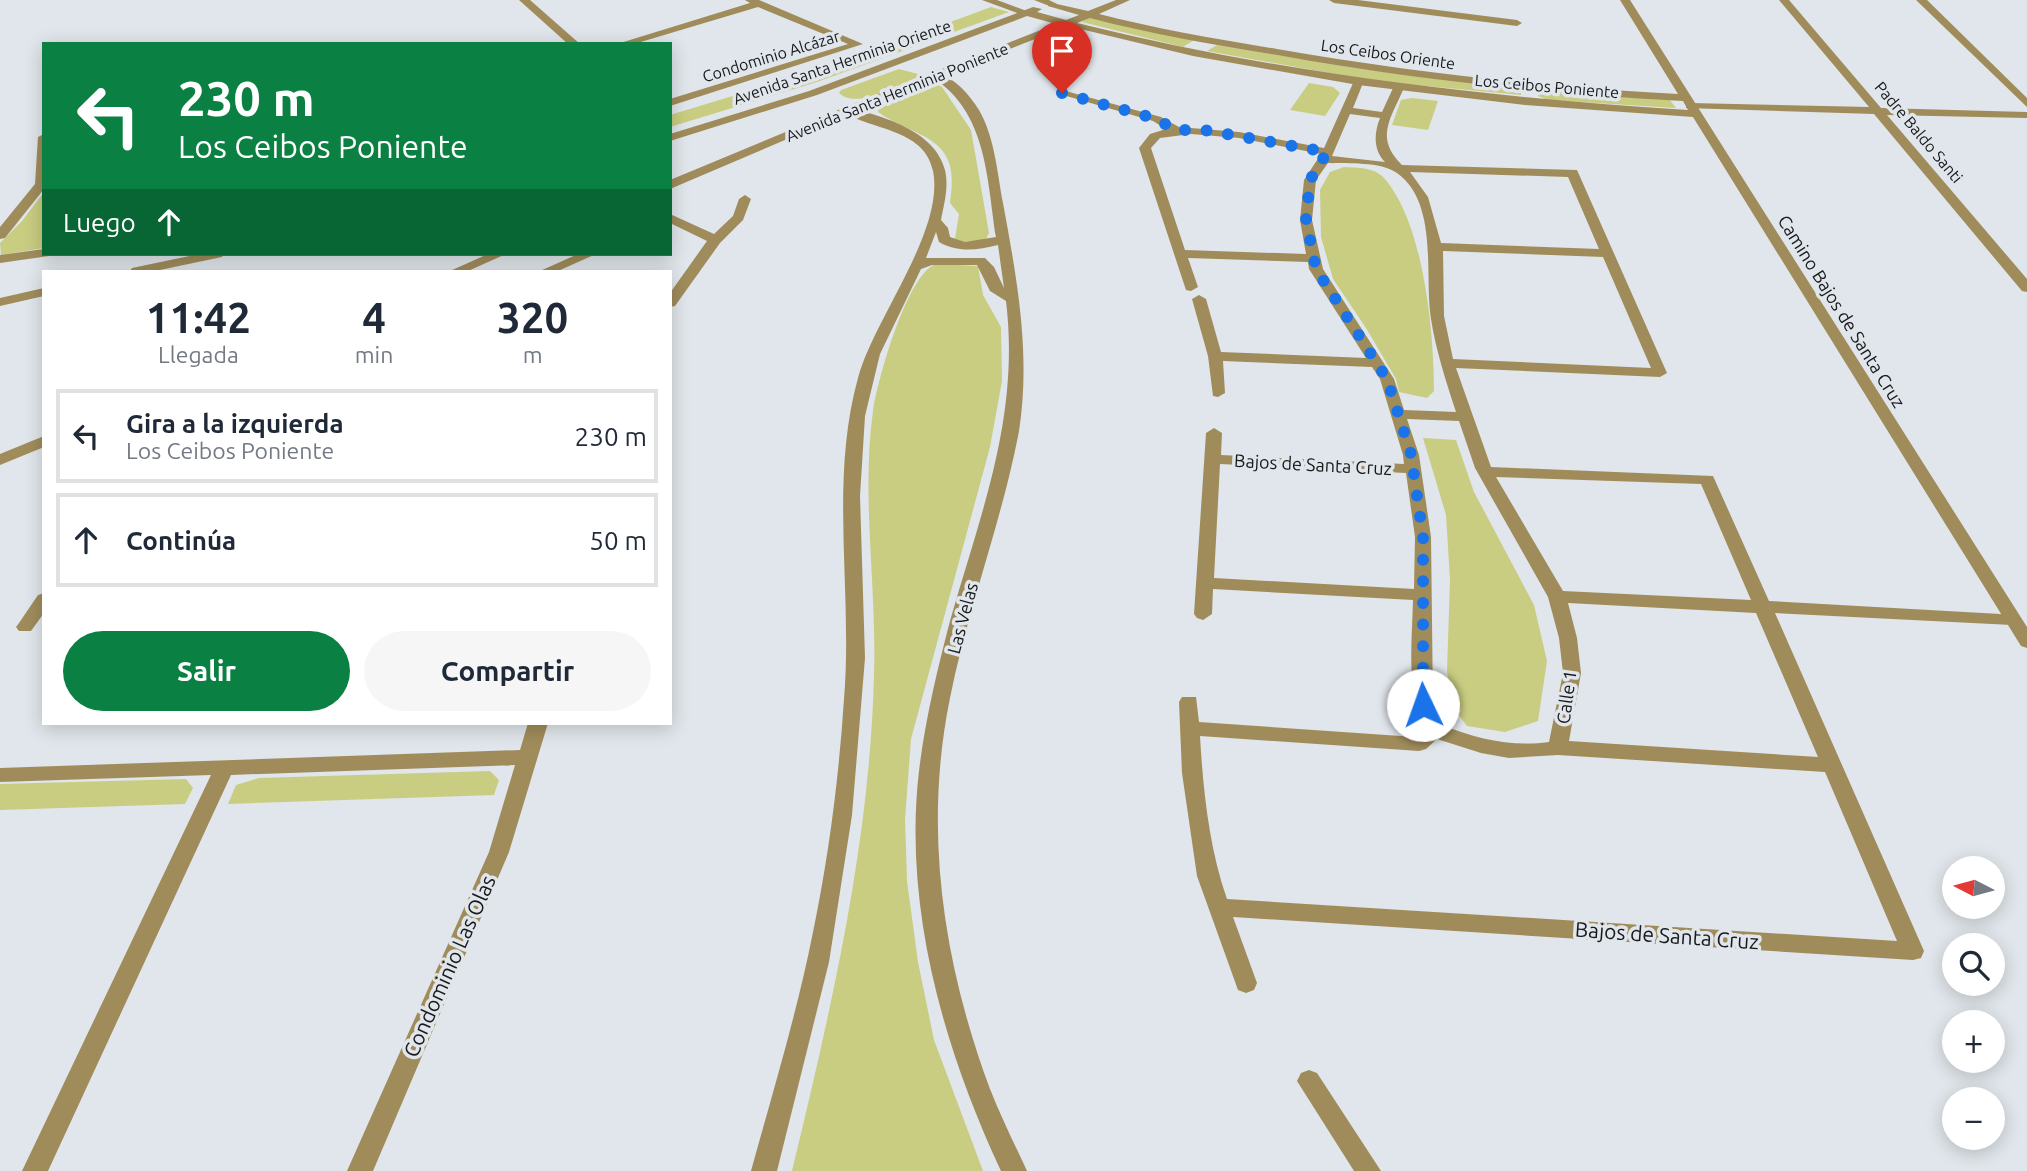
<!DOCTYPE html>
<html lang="es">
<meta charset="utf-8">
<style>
body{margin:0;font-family:Ubuntu,sans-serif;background:#f6f6f7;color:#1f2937;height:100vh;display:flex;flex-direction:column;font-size:26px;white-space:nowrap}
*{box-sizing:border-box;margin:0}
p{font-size:23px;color:#747a83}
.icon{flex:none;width:38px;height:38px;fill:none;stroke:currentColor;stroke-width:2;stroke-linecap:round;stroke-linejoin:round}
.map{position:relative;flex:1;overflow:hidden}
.drawer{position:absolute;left:42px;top:270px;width:630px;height:455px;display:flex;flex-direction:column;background:#fff;border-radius:0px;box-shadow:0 4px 18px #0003}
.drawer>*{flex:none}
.hud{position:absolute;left:42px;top:42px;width:630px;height:214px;border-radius:0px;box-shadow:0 4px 18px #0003;background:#0b8043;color:#fff;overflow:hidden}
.needle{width:46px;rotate:276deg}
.controls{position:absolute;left:1942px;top:856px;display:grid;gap:14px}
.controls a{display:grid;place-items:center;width:63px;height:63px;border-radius:50%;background:#fff;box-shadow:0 4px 18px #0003;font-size:35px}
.pin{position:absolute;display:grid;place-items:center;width:60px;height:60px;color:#fff;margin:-72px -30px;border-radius:50% 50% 50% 0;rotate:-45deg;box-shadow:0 0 7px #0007}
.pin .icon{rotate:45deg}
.me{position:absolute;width:77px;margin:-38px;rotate:357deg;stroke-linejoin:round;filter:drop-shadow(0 0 5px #0008)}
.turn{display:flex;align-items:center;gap:24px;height:147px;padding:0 21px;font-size:32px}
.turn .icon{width:91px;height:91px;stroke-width:2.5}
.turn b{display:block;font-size:49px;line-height:60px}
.then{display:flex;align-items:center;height:66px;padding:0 21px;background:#0003;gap:14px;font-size:26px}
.eta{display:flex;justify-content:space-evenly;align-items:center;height:119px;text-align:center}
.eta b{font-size:42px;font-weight:700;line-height:49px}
.cta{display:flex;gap:14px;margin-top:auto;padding:14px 21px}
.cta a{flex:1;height:80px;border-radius:42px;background:#0b8043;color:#fff;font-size:28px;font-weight:700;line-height:80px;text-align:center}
.cta a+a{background:#f6f6f7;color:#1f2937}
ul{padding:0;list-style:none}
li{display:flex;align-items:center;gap:21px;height:94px;margin:0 14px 10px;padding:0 7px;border:4px solid #e0e1e3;border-radius:0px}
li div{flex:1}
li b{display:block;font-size:26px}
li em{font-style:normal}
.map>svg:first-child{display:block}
</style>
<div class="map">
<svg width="2027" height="1171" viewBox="0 0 2027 1171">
<rect width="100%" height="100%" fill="#e0e6eb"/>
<g fill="#c9cd81">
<path d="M 991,7 L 1009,12 L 817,82 L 670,127 L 670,115 L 832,66 Z"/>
<path d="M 1090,17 L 1194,40 L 1183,47 L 1082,22 Z"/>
<path d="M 1217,45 L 1355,68 L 1509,88 L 1521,92 L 1521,95 L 1374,81 L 1207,51 Z"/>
<path d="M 899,69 L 918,74 L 916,78 C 897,85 857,110 839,93 L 841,90 Z"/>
<path d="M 934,83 L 942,87 L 971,130 L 989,233 L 985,241 L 963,242 L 955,239 L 959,214 L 950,203 C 962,134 918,140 878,112 L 879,105 Z"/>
<path d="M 1309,83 L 1333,87 L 1340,93 L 1325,116 L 1290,110 Z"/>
<path d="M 1542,92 L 1670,100 L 1676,108 L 1548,100 L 1538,96 Z"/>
<path d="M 1412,98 L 1438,101 L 1428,130 L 1392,125 L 1401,100 Z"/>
<path d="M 1344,167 C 1358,168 1374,167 1384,178 C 1424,223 1434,333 1434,391 L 1427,398 L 1399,392 L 1396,379 L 1366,328 L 1333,279 L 1321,237 L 1320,190 L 1330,172 Z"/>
<path d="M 44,192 L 44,248 L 1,255 L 0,243 L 22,221 Z"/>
<path d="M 937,264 L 978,266 L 983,295 L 1001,327 L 1002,381 L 990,447 L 911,739 L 905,820 L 907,881 L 918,962 L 934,1040 L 983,1171 L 792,1171 C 831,1009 870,843 874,675 C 877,587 861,498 873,411 C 877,382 908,270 937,264 Z"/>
<path d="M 1423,438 L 1456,440 L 1474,492 L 1534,605 L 1547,661 L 1538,721 L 1505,732 L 1467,726 L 1452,706 L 1447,671 L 1450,580 L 1446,515 Z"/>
<path d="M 490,771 L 499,780 L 494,795 L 228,804 L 236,785 L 259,778 Z"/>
<path d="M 186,779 L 193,788 L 185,804 L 0,810 L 0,784 Z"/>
</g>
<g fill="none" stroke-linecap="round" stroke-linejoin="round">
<g fill="#a08c5b" fill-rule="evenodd">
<path d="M 519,0 L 530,0 L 580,44 L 568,44 Z"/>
<path d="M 745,0 L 759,0 L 863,44 L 670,106 L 670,99 L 848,44 L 758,7 L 634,44 L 617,44 L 750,3 Z"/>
<path d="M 982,0 L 997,0 L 1032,13 L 1023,15 Z"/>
<path d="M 1034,0 L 1049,0 L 1057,4 L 1052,7 Z"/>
<path d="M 1329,0 L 1358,0 L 1517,20 L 1522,23 L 1517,26 L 1334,3 Z"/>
<path d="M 1779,0 L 1789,0 L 1881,108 L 2027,112 L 2027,118 L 1887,115 L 2027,279 L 2027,292 L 2022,291 L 1874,114 L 1686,108 L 1686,104 L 1690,103 L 1869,107 Z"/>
<path d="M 1916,0 L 1927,0 L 2027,98 L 2027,107 Z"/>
<path d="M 936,72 C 955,78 969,94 979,110 C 995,138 997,172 1003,203 C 1017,279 1031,354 1019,431 C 1002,521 968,608 950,698 C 923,830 943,963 990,1089 C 1001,1117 1014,1143 1027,1171 L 1001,1171 C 944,1049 903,908 919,771 C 925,721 937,671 950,621 C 981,512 1020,417 1006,301 L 990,291 L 977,265 L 932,265 L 921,269 L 880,354 L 865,416 L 860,496 L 865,658 L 852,815 L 829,962 L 777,1171 L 751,1171 C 773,1091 797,1013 813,932 C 829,855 839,776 844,699 C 853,593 829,482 858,378 C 874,318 945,231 933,171 C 924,127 869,131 841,110 L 847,107 C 881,116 935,130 945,170 C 949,187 944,204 941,220 L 948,228 L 950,237 L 965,242 L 996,237 C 987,178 987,112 932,77 L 932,73 ZM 936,232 L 939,242 C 958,253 977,250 998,245 L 1004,288 L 994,267 L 985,258 L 926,258 Z"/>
<path d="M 1354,81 L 1363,83 L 1353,108 L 1382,112 L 1394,86 L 1404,88 C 1391,118 1374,138 1402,165 L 1577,170 L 1667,373 L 1660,377 L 1456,368 L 1491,467 L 1713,476 L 1769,601 L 2018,615 L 2021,619 L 2012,625 L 1775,613 L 1924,951 L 1921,958 L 1913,960 L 1233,917 L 1257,983 L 1254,990 L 1246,993 L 1238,990 L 1197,876 L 1182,773 L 1179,702 L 1182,697 L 1196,697 L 1199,722 L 1415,737 L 1424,728 C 1406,688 1412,644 1413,600 L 1213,589 L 1212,614 L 1203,620 L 1197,618 L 1194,614 L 1206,433 L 1214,428 L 1222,433 L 1221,455 L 1404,464 L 1403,455 L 1380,379 L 1372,367 L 1223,361 L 1225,393 L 1218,397 L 1213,396 L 1208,356 L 1192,299 L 1199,295 L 1206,299 L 1221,352 L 1366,358 L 1309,269 L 1308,262 L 1188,258 L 1198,287 L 1191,291 L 1186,290 L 1139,148 L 1150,134 L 1166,129 L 1153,121 L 1056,93 L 1062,90 L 1161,117 L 1179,127 L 1239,132 L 1324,148 ZM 1350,114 L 1380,118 C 1374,133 1373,150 1385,162 L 1332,156 ZM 1191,134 L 1239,138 L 1321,154 L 1304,180 L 1300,220 L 1306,254 L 1185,250 L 1151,148 L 1160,138 ZM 1328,163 C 1348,164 1380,161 1397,173 C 1439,203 1424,276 1431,319 C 1436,351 1446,381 1456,412 L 1404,410 L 1394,379 L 1323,269 L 1312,220 L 1316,180 ZM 1410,172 L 1568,177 L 1599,249 L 1441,243 L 1428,197 ZM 1443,251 L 1603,257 L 1651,368 L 1453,359 L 1444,316 ZM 1407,419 L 1459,421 L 1475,468 L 1548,597 L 1559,638 L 1563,673 L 1549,742 C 1511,747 1477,739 1442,725 L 1433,705 L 1431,537 L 1419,455 ZM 1220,464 L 1406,473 L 1415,537 L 1414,589 L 1214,578 ZM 1496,477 L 1701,484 L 1751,600 L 1563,591 ZM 1568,603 L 1756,613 L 1818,757 L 1569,741 L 1581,673 L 1577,638 ZM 1200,736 L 1419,751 L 1426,749 L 1437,739 L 1481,753 L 1509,758 L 1558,755 L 1825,772 L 1897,941 L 1227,899 C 1209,848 1203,789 1200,736 Z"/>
<path d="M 44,134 L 44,189 L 5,238 L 0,239 L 0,227 L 35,184 L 38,137 Z"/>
<path d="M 745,195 L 751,199 L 743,220 L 720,243 L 675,306 L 670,307 L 670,293 L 707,241 L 670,223 L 670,214 L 714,234 L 733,216 L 739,199 Z"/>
<path d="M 44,249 L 44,254 L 50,254 L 49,256 L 0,263 L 0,255 Z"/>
<path d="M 578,254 L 596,254 L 558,271 L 540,271 Z"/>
<path d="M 44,593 L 44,613 L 31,631 L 19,631 L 16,627 L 19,623 L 38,595 Z"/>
<path d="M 528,723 L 548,723 L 509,852 L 373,1171 L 347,1171 L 489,852 L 515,765 L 231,775 L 48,1171 L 22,1171 L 211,775 L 0,782 L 0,768 L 520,750 Z"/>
<path d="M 1309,1070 L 1317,1073 L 1381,1171 L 1354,1171 L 1297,1081 L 1301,1073 Z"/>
</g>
<g fill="#a08c5b" fill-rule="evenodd">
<path d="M 1116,0 L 1130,0 L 1099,14 C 1157,29 1217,39 1277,49 C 1410,72 1543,87 1678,94 L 1620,0 L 1630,0 L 2027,627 L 2027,648 L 2021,646 L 1693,117 L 1525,105 L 1358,85 L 1193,56 L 1068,26 L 851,112 L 670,189 L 670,180 L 843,108 L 1056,24 L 1027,16 L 817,95 L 670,141 L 670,134 L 809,91 L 1033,7 L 1042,9 L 1037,12 L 1066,20 L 1079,15 L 1048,6 L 1048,2 L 1088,11 ZM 1090,18 C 1151,34 1214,45 1277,55 C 1411,79 1546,94 1683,101 L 1688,110 C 1482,97 1278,73 1077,23 Z"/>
<path d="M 199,254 L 224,254 L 222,257 L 155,271 L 130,271 L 132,268 Z"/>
<path d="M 488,254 L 506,254 L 468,271 L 450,271 Z"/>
<path d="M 44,288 L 44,296 L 0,306 L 0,298 Z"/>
<path d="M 44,436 L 44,447 L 0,465 L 0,454 Z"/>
</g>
</g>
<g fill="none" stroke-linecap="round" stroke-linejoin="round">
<path stroke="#1a73e8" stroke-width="12" stroke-dasharray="0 21.6" d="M 1062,93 L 1157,119 L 1175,130 L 1204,130 L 1327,152 L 1310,180 L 1306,220 L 1316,269 L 1387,379 L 1411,454 L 1423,537 L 1423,705"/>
</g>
<g text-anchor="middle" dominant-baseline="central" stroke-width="7" stroke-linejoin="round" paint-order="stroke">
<g font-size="16" fill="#17191b" stroke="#e0e6eb">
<text transform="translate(1388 54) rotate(8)">Los Ceibos Oriente</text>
<text transform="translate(771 56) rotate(-17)">Condominio Alcázar</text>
<text transform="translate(842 62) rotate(-19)">Avenida Santa Herminia Oriente</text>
<text transform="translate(1547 86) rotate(5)">Los Ceibos Poniente</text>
<text transform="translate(897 92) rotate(-22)">Avenida Santa Herminia Poniente</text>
<text transform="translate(1919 132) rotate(50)">Padre Baldo Santi</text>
</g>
<g font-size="18" fill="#17191b" stroke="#e0e6eb">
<text transform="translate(1842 311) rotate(58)">Camino Bajos de Santa Cruz</text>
<text transform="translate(1313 464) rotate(3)">Bajos de Santa Cruz</text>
<text transform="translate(962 618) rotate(-75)">Las Velas</text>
<text transform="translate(1566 697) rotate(-82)">Calle 1</text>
</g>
<g font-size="21" fill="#17191b" stroke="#e0e6eb">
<text transform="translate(1667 935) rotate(4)">Bajos de Santa Cruz</text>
<text transform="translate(449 966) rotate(-66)">Condominio Las Olas</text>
</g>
</g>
</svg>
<div class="controls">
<a><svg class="needle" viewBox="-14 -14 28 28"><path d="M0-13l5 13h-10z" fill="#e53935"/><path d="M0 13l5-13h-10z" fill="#747a83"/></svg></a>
<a><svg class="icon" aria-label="search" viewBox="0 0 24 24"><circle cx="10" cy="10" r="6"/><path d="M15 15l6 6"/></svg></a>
<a>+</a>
<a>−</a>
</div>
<div class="pin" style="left:1062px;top:93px;background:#d93025"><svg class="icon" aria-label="arrive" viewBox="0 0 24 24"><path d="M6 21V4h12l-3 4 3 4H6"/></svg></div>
<svg class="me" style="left:1423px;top:705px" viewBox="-20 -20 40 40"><circle r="19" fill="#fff"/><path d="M0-13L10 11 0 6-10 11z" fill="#1a73e8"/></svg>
<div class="hud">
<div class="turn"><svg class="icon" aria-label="left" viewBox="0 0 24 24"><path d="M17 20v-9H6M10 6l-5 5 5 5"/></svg><div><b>230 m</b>Los Ceibos Poniente</div></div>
<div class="then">Luego<svg class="icon" aria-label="ahead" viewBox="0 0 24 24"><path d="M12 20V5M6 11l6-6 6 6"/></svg></div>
</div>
<section class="drawer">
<div class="eta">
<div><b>11:42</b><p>Llegada</p></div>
<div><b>4</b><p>min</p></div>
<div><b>320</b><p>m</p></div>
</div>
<ul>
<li><svg class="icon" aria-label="left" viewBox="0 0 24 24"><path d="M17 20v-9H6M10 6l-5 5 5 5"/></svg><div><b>Gira a la izquierda</b><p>Los Ceibos Poniente</p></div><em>230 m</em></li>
<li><svg class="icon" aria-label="ahead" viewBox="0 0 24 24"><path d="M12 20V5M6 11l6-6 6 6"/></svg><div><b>Continúa</b></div><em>50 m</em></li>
</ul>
<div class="cta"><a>Salir</a><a>Compartir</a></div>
</section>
</div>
